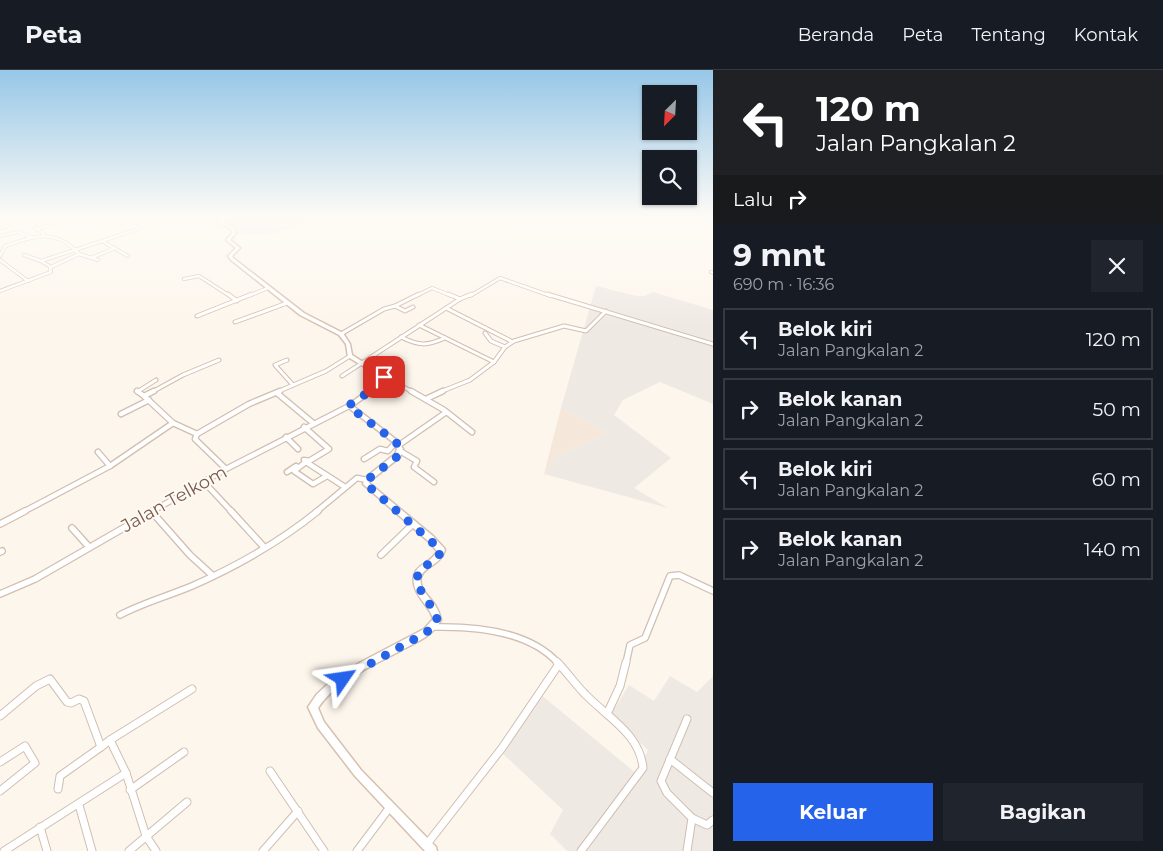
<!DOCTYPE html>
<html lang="id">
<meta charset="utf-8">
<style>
body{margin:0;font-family:Montserrat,sans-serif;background:#20242c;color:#f1f3f6;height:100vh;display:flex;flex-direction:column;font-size:19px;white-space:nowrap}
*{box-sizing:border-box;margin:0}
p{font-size:16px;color:#9ea1a6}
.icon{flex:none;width:28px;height:28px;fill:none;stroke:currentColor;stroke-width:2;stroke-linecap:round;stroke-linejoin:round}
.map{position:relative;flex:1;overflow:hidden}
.drawer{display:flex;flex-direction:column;background:#171b24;width:450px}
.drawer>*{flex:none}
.top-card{background:#202124;color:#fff;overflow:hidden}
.needle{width:32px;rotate:204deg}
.tools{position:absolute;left:642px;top:15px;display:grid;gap:10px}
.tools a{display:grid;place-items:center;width:55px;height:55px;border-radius:0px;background:#171b24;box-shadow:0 1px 4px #0004;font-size:25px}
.pin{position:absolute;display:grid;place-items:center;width:42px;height:42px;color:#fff;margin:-21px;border-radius:10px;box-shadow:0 2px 8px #0006}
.me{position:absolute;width:55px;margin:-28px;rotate:58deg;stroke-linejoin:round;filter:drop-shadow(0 0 4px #0008)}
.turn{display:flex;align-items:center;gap:18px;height:105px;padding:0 20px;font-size:22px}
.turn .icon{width:65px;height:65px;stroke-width:2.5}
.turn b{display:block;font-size:35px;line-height:42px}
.then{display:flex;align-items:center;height:48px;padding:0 20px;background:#0003;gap:10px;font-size:19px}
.round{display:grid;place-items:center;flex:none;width:52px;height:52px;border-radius:0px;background:#20242c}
.summary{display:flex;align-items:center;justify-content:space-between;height:85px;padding:0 20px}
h1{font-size:30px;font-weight:700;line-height:38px}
.primary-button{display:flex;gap:10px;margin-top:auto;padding:10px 20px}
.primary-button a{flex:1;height:58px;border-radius:0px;background:#2563eb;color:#fff;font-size:20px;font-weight:700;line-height:58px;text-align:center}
.primary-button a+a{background:#20242c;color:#f1f3f6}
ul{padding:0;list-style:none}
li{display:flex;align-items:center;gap:15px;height:62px;margin:0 10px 8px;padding:0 10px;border:2px solid #363941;border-radius:0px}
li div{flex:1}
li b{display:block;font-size:19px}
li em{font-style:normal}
header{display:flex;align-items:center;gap:30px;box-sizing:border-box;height:70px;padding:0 25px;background:#171b24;border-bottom:1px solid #363941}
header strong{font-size:24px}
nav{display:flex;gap:28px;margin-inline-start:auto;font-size:18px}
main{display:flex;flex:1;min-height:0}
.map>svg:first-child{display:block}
</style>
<header>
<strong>Peta</strong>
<nav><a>Beranda</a><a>Peta</a><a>Tentang</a><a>Kontak</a></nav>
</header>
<main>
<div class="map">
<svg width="713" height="781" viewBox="0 0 713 781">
<rect width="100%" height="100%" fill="#fdf6ec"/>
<path fill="#f5e8da" d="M 561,338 L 607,363 L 555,387 L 544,404 Z"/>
<g fill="#efe9e4">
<path d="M 231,148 L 317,148 L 276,163 L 257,165 L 237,164 L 235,158 L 222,152 Z"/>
<path d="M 596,216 L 637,226 L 645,226 L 653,222 L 713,240 L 713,334 L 660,312 L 623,330 L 614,345 L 671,388 L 634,418 L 668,438 L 544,404 L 555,387 L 607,363 L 561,338 Z"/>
<path d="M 670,606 L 697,622 L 713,606 L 713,781 L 567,781 L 550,764 L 563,740 L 500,681 L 540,624 L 637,704 L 648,680 L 610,646 L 629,615 L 654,631 Z"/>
</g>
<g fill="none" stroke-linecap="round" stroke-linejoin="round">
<g stroke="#d1beb0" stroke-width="4">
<g id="street-far4">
<path d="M 132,148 L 144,156"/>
<path d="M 0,149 L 44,148"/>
<path d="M 31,149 L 34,157 L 44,164"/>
<path d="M 220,152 L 230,148"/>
<path d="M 0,158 L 9,156 L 3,149"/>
<path d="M 36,159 L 72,148"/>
<path d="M 0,166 L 18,162 L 31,167"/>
<path d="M 102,171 L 128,186"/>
<path d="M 75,180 L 79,184 L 51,197 L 41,191 Z"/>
<path d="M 75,180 L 135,160 L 159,148"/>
<path d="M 79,184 L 98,190"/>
<path d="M 24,185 L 41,191"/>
<path d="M 0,186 L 5,176 C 31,167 53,158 75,180"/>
<path d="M 91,188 L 115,178"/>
<path d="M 0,190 L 28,211"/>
<path d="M 711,202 L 713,203"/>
<path d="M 184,209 L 199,206 L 230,226"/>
<path d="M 0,221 L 51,202 L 50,197"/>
<path d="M 248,226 L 268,218"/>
<path d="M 416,226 L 432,218 L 452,226"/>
<path d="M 470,226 L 500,208 L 551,226"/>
</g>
</g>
<g stroke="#d1beb0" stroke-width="5">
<g id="street-far3">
<path d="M 228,224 L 237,231"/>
<path d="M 448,224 L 460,229 L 472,224"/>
<path d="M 547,224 L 713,274"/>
<path d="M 395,236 L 419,224"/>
<path d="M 446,238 L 511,271"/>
<path d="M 197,246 L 252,224"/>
<path d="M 235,252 L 287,233"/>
<path d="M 419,255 L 494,292"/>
<path d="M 485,263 L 491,271 L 505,277"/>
<path d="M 341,264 L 384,239 L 395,236 L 405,241 L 413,237"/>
<path d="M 401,267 C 419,276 427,276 445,268"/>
<path d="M 287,290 L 275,295 L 293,315"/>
<path d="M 342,306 L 460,229"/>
<path d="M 384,307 L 413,322"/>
<path d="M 137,322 L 156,310"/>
<path d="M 152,322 L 183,305 L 219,290"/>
<path d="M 277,322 L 326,301 L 350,286"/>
<path d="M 440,322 L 470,310 L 494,292 L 505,277 L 514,271 L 564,256 L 586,261 L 606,241"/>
</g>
</g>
<g stroke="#d1beb0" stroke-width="7">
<g id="street-far2">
<path d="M 137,321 L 144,326"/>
<path d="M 154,321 L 144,326 L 173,353"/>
<path d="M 411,321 L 444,340 L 472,362"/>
<path d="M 277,323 L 313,353"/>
<path d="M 426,329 L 443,321"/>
<path d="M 121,344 L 149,330"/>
<path d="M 304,357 L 329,379 L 309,391 L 304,390"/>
<path d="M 197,364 L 249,334 L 280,321"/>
<path d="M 286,367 L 298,379"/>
<path d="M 399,375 L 445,343"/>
<path d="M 400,381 L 417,391 L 414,397 L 434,412"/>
<path d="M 98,382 L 110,396"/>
<path d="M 364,389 L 380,379 L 388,381 L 396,372"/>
<path d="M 287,402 L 296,396"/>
<path d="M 327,406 L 313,414 L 294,401 L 306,392 L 345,417"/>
<path d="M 204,412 L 232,442"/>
<path d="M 23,442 L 110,396 L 173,353 L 197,364 L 195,369 L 226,399"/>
<path d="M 151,442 L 226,399 L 349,336"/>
<path d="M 316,442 L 357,408 L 367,410"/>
</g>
</g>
<g stroke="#d1beb0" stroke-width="8">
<g id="street-far1">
<path d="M 231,441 L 263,476"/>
<path d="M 152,442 L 190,485 L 213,506"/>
<path d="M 0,454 L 25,441"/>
<path d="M 72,458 L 89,477"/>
<path d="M 0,482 L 2,481"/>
<path d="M 381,485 L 413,454"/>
<path d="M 0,524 L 35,509 L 153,441"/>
<path d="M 120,545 C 143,533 168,526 192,516 C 235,497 281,471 318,441"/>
<path d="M 433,557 C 474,556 529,561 558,593"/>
<path d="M 626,593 L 630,575 L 645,568 L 670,506 L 679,505 L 713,521"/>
</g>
</g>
<g stroke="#d1beb0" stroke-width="9">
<g id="street">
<path d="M 557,592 C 567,602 575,614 585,624 C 607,647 640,664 643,698 L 581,781"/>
<path d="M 607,644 L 620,616 L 626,592"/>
<path d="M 0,646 L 36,616 L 50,609 L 67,632 L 71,633 L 79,629 L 84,631 L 101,677 L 110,670"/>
<path d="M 687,649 L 661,711 L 667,723 L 692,748 L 687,781"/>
<path d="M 670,689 L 713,723"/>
<path d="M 0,692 L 25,676 L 35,693 L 0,721"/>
<path d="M 270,701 L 324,781"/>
<path d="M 58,719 L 60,706 L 101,677"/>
<path d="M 130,720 L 184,682"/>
<path d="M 79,735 L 92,781"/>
<path d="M 692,748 L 707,755 L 713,750"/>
<path d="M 40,757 L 47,781"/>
<path d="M 427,774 L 502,678 L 559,594"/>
<path d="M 4,781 L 126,703"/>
<path d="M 129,781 L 187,732"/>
<path d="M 156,781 L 146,766 L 126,703 L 110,670 L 192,619"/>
<path d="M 263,781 L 298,741"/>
<path d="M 357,781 L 390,737"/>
</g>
</g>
<g stroke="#d6c0b0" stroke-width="3">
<path id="secondary" d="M 207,148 L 212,148 L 233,157 L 236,163 L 230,170 L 240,178 L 232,186 L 233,188 L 304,243 L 343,263 L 350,274 L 352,285 L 387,307 L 378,318 L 353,336 L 398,371 L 403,379 L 400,387 L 370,411 L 369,413 L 433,466 L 444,478 L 445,480 C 440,496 424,496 421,507 C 418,518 429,526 435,535 C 438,540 440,544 441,550 C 432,567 414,573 398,582 C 370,597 336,611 318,638 L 324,652 L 361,700 L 436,777 L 437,781 L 425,781 L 355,706 L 318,658 L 308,637 L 317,624 L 329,613 L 361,592 L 424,559 L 433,549 C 430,536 416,528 414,514 C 410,494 431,495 437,481 L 427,470 L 363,414 L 365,408 L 395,384 L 397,379 L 394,373 L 346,336 L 374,316 L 381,307 L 348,287 L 346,274 L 339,265 L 300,245 L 231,190 L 228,186 L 236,178 L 226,170 L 232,163 L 230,158 Z"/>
</g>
<use href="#street-far4" stroke="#fff" stroke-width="2.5"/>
<use href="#street-far3" stroke="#fff" stroke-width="3"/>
<use href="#street-far2" stroke="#fff" stroke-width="4.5"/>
<use href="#street-far1" stroke="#fff" stroke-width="5.5"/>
<use href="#street" stroke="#fff" stroke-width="7"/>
<use href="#secondary" fill="#fff" fill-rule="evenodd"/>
</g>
<linearGradient id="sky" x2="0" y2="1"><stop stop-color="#97c7e8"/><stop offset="0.57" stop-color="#fefbf6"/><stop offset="1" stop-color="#fefbf6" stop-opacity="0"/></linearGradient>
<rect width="713" height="258" fill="url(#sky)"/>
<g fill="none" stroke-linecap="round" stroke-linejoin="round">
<path stroke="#2563eb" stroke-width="9" stroke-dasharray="0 16.2" d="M 343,609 L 427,562 L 437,550 L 436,544 L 416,513 L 419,500 L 438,488 L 441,480 L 366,414 L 367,410 L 398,386 L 400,379 L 396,372 L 348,336 L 376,317 L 384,307"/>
</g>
<g text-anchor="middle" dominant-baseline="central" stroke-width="4" stroke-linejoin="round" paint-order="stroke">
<g font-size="18" fill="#7a5c4d" stroke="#fffaf3">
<text transform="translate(174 429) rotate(-29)">Jalan Telkom</text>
</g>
</g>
</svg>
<div class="tools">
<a><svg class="needle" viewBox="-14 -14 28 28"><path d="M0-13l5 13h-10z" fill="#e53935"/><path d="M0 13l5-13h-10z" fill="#9ea1a6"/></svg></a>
<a><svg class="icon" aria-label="search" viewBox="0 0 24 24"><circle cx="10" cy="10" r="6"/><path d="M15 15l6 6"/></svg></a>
</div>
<div class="pin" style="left:384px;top:307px;background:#d93025"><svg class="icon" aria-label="arrive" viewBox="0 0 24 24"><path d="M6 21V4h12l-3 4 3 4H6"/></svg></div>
<svg class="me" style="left:343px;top:609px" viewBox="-20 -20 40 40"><path d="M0-17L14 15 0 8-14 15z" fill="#2563eb" stroke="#fff" stroke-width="4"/></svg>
</div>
<section class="drawer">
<div class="top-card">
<div class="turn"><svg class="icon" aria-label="left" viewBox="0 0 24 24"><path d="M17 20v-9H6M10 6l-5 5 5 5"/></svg><div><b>120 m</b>Jalan Pangkalan 2</div></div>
<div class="then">Lalu<svg class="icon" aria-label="right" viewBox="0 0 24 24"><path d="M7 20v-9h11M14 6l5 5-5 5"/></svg></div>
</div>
<div class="summary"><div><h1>9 mnt</h1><p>690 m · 16:36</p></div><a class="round"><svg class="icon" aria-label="close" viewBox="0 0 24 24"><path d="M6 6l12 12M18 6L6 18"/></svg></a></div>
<ul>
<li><svg class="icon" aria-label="left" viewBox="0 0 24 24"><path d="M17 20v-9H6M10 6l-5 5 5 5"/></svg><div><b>Belok kiri</b><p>Jalan Pangkalan 2</p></div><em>120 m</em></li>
<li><svg class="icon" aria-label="right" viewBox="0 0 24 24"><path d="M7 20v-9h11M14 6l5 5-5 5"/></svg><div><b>Belok kanan</b><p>Jalan Pangkalan 2</p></div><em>50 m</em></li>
<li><svg class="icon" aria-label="left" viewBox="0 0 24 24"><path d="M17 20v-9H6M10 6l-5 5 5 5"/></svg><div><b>Belok kiri</b><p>Jalan Pangkalan 2</p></div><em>60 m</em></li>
<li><svg class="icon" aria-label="right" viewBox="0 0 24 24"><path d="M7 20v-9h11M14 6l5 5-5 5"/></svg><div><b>Belok kanan</b><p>Jalan Pangkalan 2</p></div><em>140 m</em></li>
</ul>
<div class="primary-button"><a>Keluar</a><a>Bagikan</a></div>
</section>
</main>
